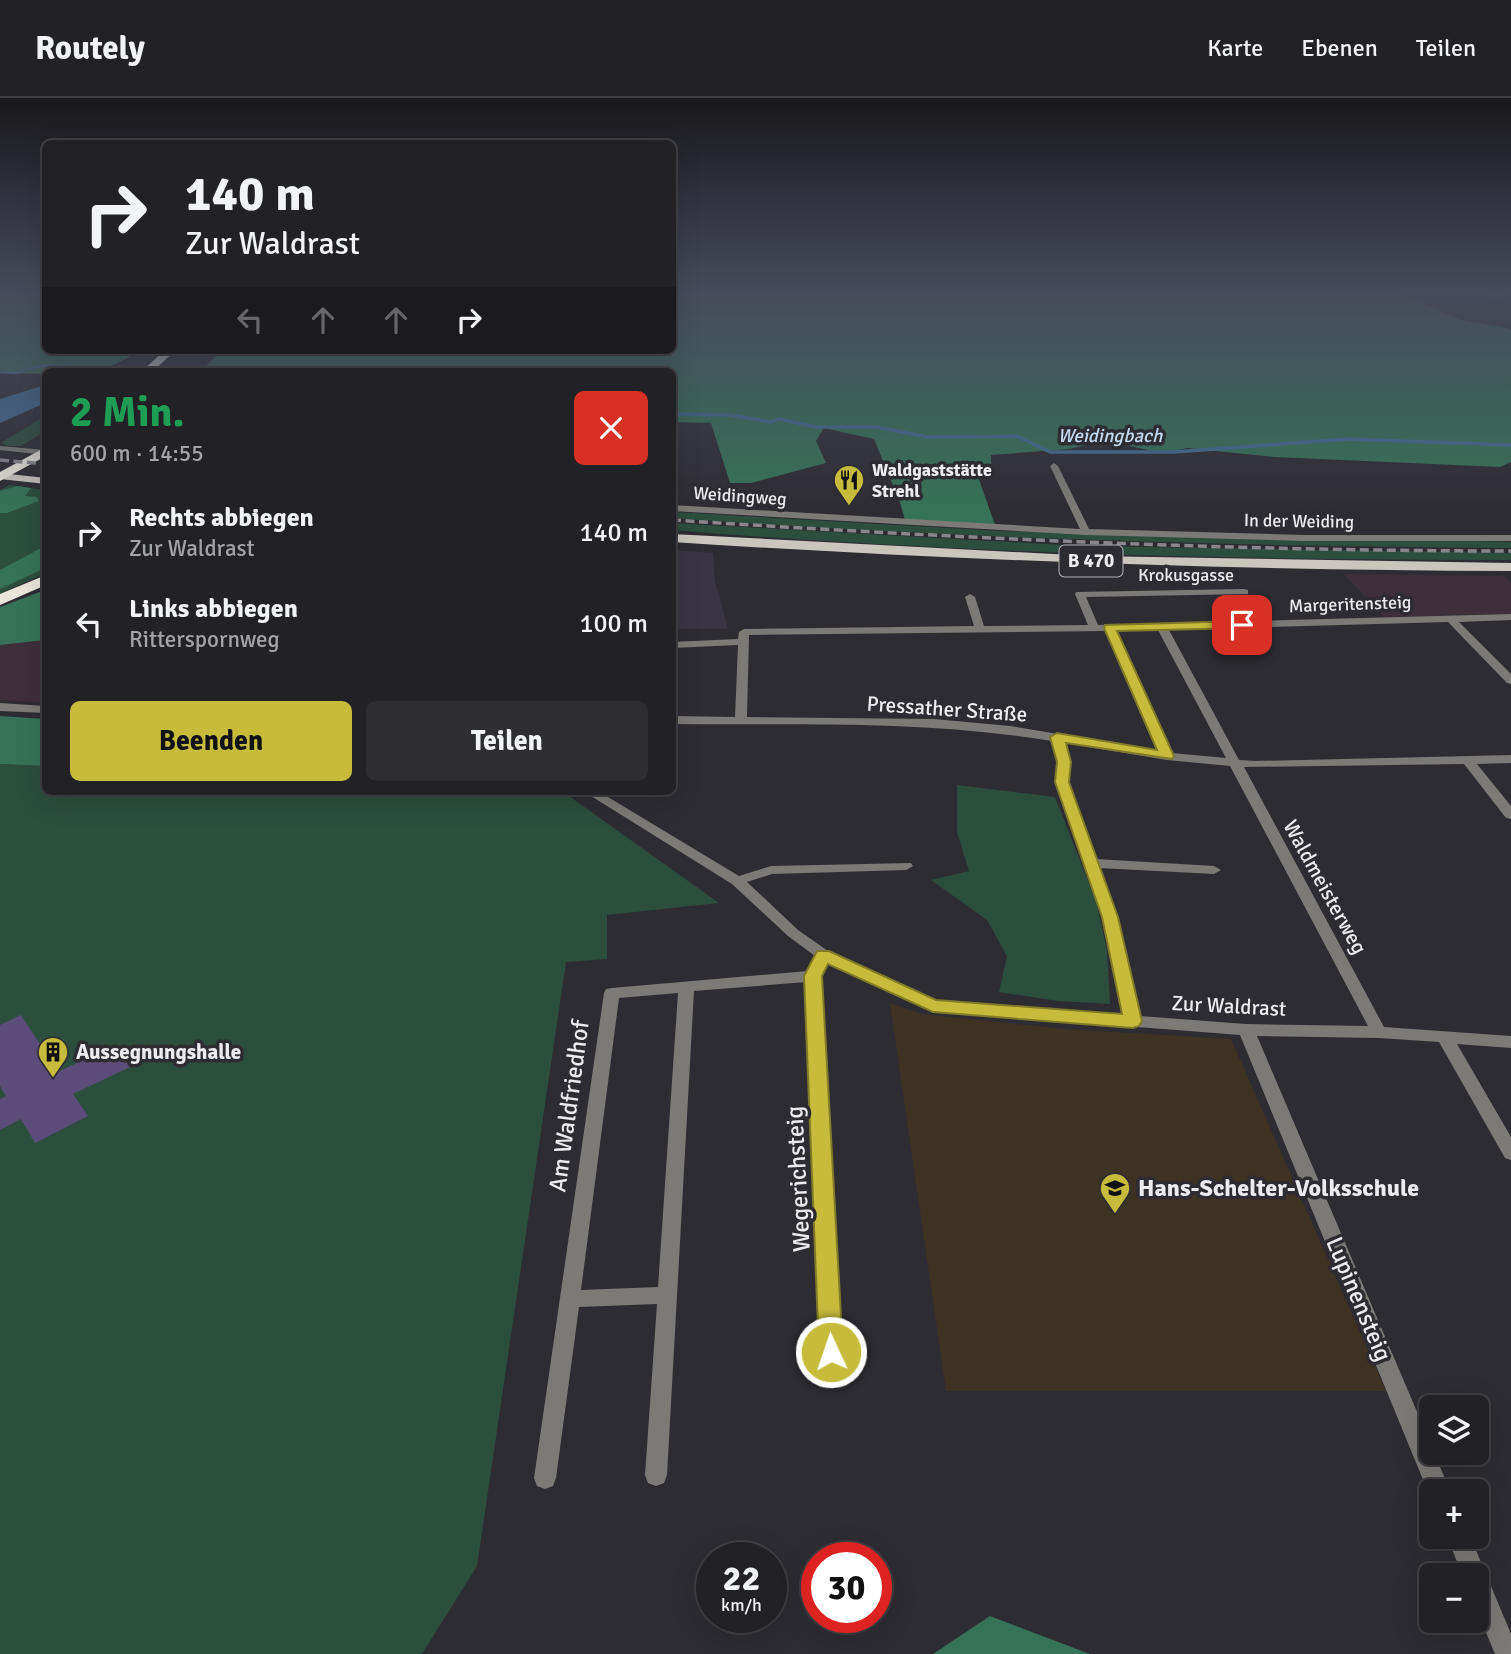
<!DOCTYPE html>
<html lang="de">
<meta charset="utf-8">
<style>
body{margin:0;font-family:Signika,sans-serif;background:#2e2e32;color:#f1f3f6;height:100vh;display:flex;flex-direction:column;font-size:26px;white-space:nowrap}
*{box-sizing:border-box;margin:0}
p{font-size:23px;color:#a2a3a7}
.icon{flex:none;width:38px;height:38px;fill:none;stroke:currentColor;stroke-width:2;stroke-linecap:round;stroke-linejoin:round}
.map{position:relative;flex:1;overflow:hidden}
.sheet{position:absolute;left:42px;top:270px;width:634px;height:427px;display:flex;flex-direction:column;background:#222126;border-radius:10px;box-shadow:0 7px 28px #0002,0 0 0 2px #3f3e43}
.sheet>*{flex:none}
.top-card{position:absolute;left:42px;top:42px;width:634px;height:214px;border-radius:10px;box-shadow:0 7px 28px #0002,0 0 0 2px #3f3e43;background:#222126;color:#f1f3f6;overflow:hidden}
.fabs{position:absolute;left:1419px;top:1297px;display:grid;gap:14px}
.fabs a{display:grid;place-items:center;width:70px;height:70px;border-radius:10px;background:#222126;box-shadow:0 7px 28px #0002,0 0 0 2px #3f3e43;font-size:35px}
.speed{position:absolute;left:696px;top:1444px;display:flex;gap:14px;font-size:35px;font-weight:700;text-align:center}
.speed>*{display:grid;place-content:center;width:91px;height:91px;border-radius:50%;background:#222126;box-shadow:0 7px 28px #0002,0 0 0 2px #3f3e43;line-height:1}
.speed small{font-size:18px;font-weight:400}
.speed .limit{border:10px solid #d22;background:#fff;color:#111}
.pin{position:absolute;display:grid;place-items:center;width:60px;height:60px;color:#fff;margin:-30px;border-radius:14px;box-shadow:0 4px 10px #0006}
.me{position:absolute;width:77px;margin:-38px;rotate:357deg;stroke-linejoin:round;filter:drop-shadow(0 0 5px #0008)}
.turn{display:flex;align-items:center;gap:24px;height:147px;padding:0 28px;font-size:32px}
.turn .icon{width:91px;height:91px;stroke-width:2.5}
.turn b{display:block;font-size:49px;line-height:60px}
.lanes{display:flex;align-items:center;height:66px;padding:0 28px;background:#0003;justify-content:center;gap:35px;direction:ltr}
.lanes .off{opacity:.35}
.round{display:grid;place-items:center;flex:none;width:74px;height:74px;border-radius:10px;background:#2e2e32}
.summary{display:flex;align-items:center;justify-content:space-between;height:119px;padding:0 28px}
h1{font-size:42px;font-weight:700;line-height:52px;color:#1e9e55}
.cta{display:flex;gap:14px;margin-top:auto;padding:14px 28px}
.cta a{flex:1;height:80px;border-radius:10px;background:#c7bb3c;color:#111;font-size:28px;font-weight:700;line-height:80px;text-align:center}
.cta a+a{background:#2e2e32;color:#f1f3f6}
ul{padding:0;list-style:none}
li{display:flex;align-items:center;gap:21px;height:91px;padding:0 28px}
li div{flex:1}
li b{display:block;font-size:26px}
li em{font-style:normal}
header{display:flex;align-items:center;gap:42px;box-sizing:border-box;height:98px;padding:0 35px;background:#222126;border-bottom:2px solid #3f3e43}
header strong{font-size:33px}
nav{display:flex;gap:38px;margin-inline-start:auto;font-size:24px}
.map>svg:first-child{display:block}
</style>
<header>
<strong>Routely</strong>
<nav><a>Karte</a><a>Ebenen</a><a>Teilen</a></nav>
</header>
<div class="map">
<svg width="1511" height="1556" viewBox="0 0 1511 1556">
<rect width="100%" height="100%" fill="#2e2c33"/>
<g fill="#3e2f3b">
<path d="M 1344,476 L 1504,478 L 1511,485 L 1511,516 L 1384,519 Z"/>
<path d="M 45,542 L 45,605 L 0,602 L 0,547 Z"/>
</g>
<path fill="#393542" d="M 672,452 L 713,455 L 715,483 L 728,531 L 672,531 Z"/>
<path fill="#3e3223" d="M 890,905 L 921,916 L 1065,931 L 1231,941 L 1386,1293 L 946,1293 Z"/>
<g fill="#2c4e3d">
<path d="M 45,318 L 45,333 L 21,348 L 7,348 L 2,344 Z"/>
<path d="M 9,387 L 45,392 L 45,475 L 0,496 L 0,392 Z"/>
<path d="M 672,414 L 1000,433 L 1511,444 L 1511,450 C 1231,448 951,440 672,420 Z"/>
<path d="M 672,425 L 1082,448 L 1511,455 L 1511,462 C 1231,462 951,455 672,432 Z"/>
<path d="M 0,666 L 45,668 L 46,693 L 562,693 L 719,805 L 607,817 L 607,861 L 566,864 L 477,1468 L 422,1556 L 0,1556 Z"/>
<path d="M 957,687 L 1055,699 L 1096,803 L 1107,852 L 1110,906 L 1058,903 L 999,894 L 1007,858 L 987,822 L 931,782 L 969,773 L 957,734 Z"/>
</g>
<g fill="#367257">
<path d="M 0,193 L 45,193 L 46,252 L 143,252 L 103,272 L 46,273 L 45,276 L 0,275 Z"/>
<path d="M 672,193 L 1397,193 L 1458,221 L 1511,231 L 1511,364 L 1500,369 L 1275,359 L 1187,350 L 1163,355 L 1105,343 L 1069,351 L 991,357 L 991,366 L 976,373 L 995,427 L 905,422 L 900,404 L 874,341 L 824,330 L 816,343 L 826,365 L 751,385 L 730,385 L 711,325 L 672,324 L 672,273 L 202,273 L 221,252 L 672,252 Z"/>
<path d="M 17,388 L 31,390 L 25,398 L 36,399 L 39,403 L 7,415 L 0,415 L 0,393 Z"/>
<path d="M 45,448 L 45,470 L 0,491 L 0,472 Z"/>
<path d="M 45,492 L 45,542 L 0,547 L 0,509 Z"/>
<path d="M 0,618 L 45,621 L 45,668 L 0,666 Z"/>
<path d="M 990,1518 L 1090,1556 L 933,1556 Z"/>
</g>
<path fill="#426c92" d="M 45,287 L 45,305 L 0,325 L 0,301 Z"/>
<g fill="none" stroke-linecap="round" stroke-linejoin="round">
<path stroke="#426c92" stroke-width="2.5" d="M 0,274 L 16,275 L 40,268 L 191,273"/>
<path stroke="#426c92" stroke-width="3.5" d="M 672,316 L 731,317 L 771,324 L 779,321 L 817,329 L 877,329 L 928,339 L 1017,338 L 1050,354 L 1174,354 L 1348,341 L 1511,347"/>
</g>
<path fill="#5c4c7a" d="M 21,917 L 58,974 L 114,947 L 130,969 L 73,996 L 88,1018 L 35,1045 L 21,1021 L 0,1032 L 0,1001 L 6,998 L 0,988 L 0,927 Z"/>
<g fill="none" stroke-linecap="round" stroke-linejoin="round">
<g fill="#7b7a76" fill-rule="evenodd">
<path d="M 1459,193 L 1500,196 L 1511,193 L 1511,196 L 1501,200 Z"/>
<path d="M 0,348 L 46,352 L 46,357 L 0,352 Z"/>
<path d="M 1054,365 L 1058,368 L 1089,431 L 1305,437 L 1511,437 L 1511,443 L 1305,443 L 1086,437 L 672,413 L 672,407 L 1080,431 L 1050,368 Z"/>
<path d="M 1244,491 L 1248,492 L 1248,496 L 1086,499 L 1098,527 L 1511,516 L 1511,522 L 1459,524 L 1511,576 L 1511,586 L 1507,585 L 1448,524 L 1169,532 L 1239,662 L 1256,663 L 1511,657 L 1511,665 L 1477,666 L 1511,708 L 1511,721 L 1506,720 L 1464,666 L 1244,669 L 1384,929 L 1511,938 L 1511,950 L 1457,946 L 1511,1039 L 1511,1062 L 1505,1060 L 1439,944 L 1379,940 L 1257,938 L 1432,1349 L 1432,1354 L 1434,1354 L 1450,1393 L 1432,1393 L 1431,1401 L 1240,937 L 933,913 L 827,865 L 821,878 L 842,1281 L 839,1288 L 832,1291 L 825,1288 L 822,1281 L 806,884 L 694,893 L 667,1377 L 664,1385 L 656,1388 L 648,1385 L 645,1377 L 657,1206 L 579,1209 L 556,1380 L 553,1388 L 545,1391 L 537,1388 L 534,1380 L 604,895 L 606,891 L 612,890 L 808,873 L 815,858 L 788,838 L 732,786 L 583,693 L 598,693 L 739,778 L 771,768 L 911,765 L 913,768 L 906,772 L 772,776 L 747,784 L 798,832 L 828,853 L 936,903 L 1124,917 L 1103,819 L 1056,684 L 1058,664 L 1052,643 C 927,622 799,627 672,626 L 672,618 L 735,619 L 738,547 L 672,550 L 672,544 L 738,541 L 739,534 L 744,531 L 974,528 L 965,499 L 970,496 L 975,499 L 984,528 L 1088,527 L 1075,496 L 1076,494 ZM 1158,532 L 1226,660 L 1172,655 L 1117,533 ZM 1106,533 L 1159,653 L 1010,628 L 934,621 L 747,619 L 749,537 ZM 1065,645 L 1167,662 L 1230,668 L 1368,928 L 1246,926 L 1140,918 L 1117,819 L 1099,770 L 1214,776 L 1221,772 L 1214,768 L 1096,761 L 1068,684 L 1070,664 ZM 678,895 L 658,1189 L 581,1192 L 619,900 Z"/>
<path d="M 0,605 L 46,608 L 46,615 L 0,613 Z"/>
<path d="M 1447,1438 L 1470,1438 L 1511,1536 L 1511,1556 L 1495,1556 L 1477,1513 L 1477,1477 L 1462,1477 Z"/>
</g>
<g fill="#cac6be" fill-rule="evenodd">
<path d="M 0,375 L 46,380 L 46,386 L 0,381 Z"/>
<path d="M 672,436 L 1091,458 L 1511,465 L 1511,473 C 1231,472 951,462 672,444 Z"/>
</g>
<g fill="#e9e5db" fill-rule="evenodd">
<path d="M 165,252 L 176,252 L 153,273 L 142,273 Z"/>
<path d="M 46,349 L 46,358 L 0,383 L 0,374 Z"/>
<path d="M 46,477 L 46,487 L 0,507 L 0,496 Z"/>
</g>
<g stroke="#88868d" stroke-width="3.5" stroke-dasharray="9 4.5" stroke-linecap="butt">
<path d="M 0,362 L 46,366"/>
<path d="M 672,422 C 952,440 1231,453 1511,453"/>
</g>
</g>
<linearGradient id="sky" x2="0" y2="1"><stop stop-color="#19181c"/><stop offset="0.47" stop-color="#464b5b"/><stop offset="1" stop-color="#464b5b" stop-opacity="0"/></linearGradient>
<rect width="1511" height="411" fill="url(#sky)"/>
<path fill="#c7bb3c" stroke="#817a27" stroke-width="2" d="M 1242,523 L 1248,527 L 1246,530 L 1117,533 L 1174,658 L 1172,661 L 1066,645 L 1071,664 L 1069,684 L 1118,819 L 1142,923 L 1139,928 L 1133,930 L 933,914 L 828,866 L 822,878 L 843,1254 L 839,1262 L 831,1265 L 823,1262 L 819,1254 L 804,878 L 817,853 L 829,853 L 936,902 L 1122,916 L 1102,819 L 1055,684 L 1057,664 L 1050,639 L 1057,635 L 1157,652 L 1104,530 L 1105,527 Z"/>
<defs>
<g id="restaurant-pin" transform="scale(1.575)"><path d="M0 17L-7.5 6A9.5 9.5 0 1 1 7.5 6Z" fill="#c7bb3c" stroke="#2e2c33"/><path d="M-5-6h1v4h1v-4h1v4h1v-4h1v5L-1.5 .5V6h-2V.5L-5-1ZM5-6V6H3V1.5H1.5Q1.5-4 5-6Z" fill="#111"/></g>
<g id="building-pin" transform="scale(1.575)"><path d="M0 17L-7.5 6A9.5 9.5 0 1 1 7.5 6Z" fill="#c7bb3c" stroke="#2e2c33"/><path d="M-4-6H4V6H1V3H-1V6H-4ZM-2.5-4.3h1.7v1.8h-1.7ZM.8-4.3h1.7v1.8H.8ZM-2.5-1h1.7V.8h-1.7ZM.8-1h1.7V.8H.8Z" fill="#111"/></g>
<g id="school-pin" transform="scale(1.575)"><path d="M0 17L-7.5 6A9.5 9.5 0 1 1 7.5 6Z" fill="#c7bb3c" stroke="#2e2c33"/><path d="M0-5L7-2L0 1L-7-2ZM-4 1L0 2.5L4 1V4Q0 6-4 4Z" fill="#111"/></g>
</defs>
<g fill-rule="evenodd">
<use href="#restaurant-pin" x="849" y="382"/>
<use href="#building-pin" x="53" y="954"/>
<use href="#school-pin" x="1115" y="1090"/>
</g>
<g text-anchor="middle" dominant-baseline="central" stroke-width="7" stroke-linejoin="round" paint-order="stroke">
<g font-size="18" font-weight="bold" fill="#ecebf0" stroke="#2e2c33" text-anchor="start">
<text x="872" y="372">Waldgaststätte<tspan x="872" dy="21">Strehl</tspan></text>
</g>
<g font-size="18" fill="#ecebf0" stroke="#2e2c33">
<text transform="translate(740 398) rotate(4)">Weidingweg</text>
<text transform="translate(1299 423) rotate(1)">In der Weiding</text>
<text x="1186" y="477">Krokusgasse</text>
<text transform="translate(1350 506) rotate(-2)">Margeritensteig</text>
</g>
<g font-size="19" font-style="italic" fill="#c1daf2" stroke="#2e2c33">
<text x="1110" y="338">Weidingbach</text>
</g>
<rect fill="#2e2c33" stroke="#b3b2b7" stroke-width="2" x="1059.5" y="447.5" width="63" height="31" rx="5"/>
<g font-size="19" font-weight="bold" fill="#ecebf0">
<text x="1091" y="463">B 470</text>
</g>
<g font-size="21" fill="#ecebf0" stroke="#2e2c33">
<text transform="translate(947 611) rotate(4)">Pressather Straße</text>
<text transform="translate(1325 789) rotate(61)">Waldmeisterweg</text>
<text transform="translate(1229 908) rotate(3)">Zur Waldrast</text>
</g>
<g font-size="21" font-weight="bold" fill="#ecebf0" stroke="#2e2c33" text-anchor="start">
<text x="76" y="954">Aussegnungshalle</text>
</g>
<g font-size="24" fill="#ecebf0" stroke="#2e2c33">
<text transform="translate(569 1008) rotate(-82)">Am Waldfriedhof</text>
<text transform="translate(798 1081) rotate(-93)">Wegerichsteig</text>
<text transform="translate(1359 1201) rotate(67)">Lupinensteig</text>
</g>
<g font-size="24" font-weight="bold" fill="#ecebf0" stroke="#2e2c33" text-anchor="start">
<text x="1138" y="1090">Hans-Schelter-Volksschule</text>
</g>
</g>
</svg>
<div class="fabs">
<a><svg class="icon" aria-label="layers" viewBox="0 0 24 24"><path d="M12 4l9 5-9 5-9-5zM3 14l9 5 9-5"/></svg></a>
<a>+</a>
<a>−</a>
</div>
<div class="speed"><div>22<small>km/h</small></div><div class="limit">30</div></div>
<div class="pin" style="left:1242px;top:527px;background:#d93025"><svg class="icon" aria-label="arrive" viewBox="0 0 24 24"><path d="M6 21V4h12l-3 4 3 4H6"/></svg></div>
<svg class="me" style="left:831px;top:1254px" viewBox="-20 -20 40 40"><circle r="17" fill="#c7bb3c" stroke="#fff" stroke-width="3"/><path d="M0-11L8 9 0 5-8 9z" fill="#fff"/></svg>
<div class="top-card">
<div class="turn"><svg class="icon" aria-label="right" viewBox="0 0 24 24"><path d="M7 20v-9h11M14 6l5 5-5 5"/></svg><div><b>140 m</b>Zur Waldrast</div></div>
<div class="lanes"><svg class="icon off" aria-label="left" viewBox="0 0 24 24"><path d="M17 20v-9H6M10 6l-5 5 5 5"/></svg><svg class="icon off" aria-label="ahead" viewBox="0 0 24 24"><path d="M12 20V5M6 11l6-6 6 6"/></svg><svg class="icon off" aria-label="ahead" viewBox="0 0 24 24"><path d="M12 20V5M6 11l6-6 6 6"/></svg><svg class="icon" aria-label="right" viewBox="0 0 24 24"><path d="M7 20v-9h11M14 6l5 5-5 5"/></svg></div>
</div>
<section class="sheet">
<div class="summary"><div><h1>2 Min.</h1><p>600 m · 14:55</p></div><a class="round" style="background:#d93025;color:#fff"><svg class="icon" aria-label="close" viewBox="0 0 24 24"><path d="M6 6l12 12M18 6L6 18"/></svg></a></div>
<ul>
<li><svg class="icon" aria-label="right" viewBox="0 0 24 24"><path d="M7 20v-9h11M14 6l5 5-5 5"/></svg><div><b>Rechts abbiegen</b><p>Zur Waldrast</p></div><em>140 m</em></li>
<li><svg class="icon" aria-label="left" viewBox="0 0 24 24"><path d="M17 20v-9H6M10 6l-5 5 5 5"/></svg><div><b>Links abbiegen</b><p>Ritterspornweg</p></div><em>100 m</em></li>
</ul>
<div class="cta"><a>Beenden</a><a>Teilen</a></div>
</section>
</div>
